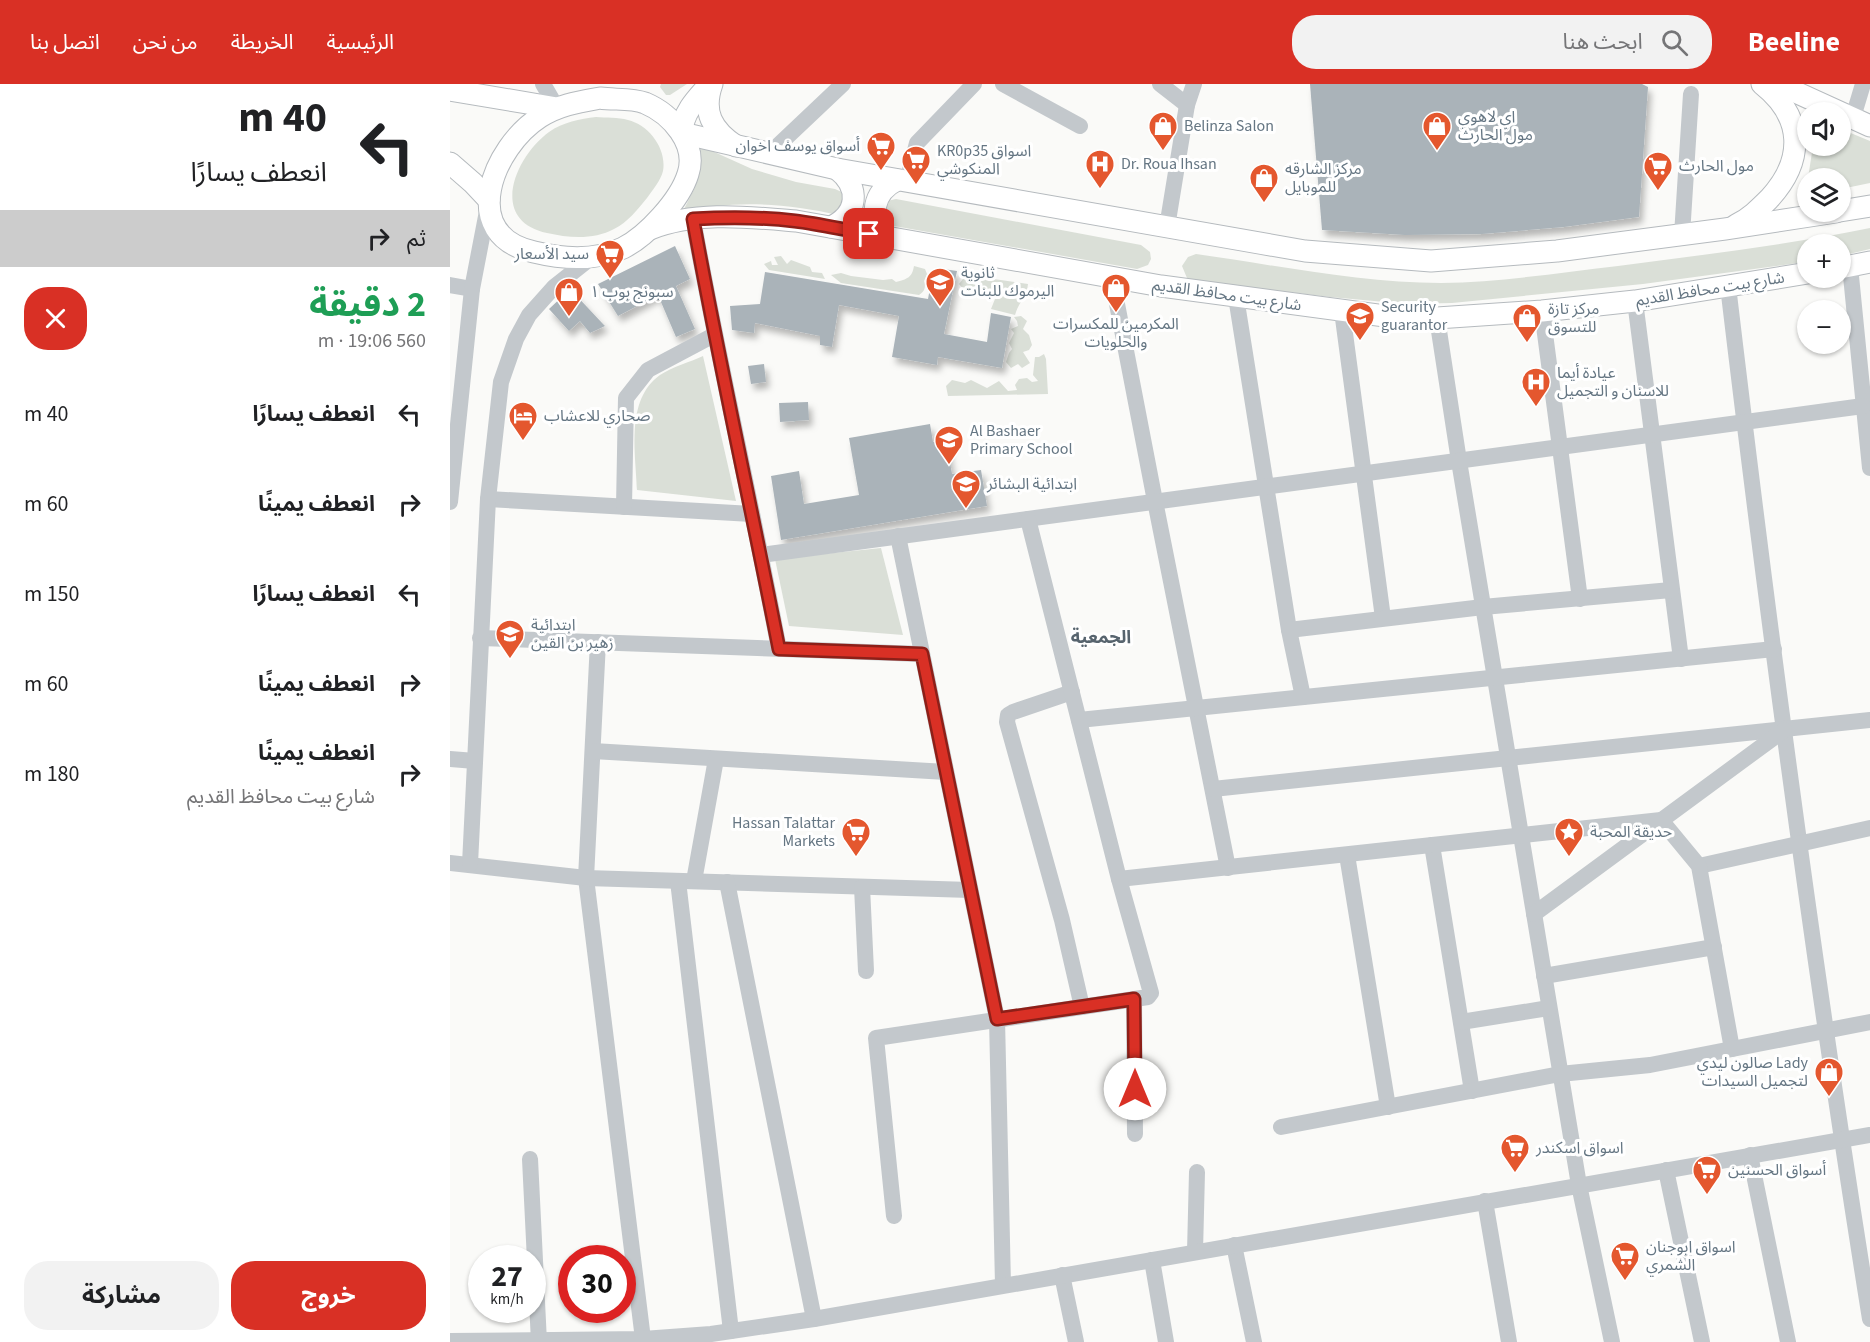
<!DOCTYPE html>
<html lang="ar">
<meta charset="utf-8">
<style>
body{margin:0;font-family:"Source Sans 3","Noto Sans Arabic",sans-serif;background:#f2f2f2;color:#202124;direction:rtl;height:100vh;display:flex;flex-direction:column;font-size:22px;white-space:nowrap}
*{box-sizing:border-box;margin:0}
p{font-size:20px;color:#757577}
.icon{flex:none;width:33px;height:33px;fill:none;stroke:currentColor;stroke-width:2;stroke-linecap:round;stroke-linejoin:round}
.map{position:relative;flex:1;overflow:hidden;direction:ltr}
.side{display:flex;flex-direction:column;background:#fff;width:450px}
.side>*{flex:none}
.hud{background:#fff;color:#202124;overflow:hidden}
.fabs{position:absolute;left:1347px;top:18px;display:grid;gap:12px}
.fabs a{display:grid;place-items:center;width:54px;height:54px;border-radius:50%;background:#fff;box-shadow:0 2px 4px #0004;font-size:30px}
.speed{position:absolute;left:18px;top:1161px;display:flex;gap:12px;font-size:30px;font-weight:700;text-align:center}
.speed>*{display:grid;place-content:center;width:78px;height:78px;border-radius:50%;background:#fff;box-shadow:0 2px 4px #0004;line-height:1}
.speed small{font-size:15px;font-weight:400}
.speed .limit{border:9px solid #d22;background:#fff;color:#111}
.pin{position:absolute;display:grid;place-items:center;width:51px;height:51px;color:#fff;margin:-26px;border-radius:12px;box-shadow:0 3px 9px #0006}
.me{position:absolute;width:66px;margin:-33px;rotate:0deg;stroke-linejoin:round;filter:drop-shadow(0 0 4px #0008)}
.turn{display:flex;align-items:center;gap:21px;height:126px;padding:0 24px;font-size:27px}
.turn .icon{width:78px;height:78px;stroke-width:2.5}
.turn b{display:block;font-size:42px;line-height:51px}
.then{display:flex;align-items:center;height:57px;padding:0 24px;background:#0003;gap:12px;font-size:22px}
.round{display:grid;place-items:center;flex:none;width:63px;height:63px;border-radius:24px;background:#f2f2f2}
.summary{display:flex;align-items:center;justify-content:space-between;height:102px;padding:0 24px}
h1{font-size:36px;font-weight:700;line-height:45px;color:#1e9e55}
.action{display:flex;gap:12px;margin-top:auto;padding:12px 24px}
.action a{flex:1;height:69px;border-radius:24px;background:#d93025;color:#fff;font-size:24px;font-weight:700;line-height:69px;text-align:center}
.action a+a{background:#f2f2f2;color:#202124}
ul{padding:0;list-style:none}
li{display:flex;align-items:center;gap:18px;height:90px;padding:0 24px}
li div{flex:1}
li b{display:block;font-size:22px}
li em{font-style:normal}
header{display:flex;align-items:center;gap:36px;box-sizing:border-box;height:84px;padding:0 30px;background:#d93025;color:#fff}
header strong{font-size:28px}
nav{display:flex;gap:33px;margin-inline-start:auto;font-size:21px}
.search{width:420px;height:54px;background:#f2f2f2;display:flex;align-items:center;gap:15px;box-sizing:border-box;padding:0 21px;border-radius:24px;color:#757577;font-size:22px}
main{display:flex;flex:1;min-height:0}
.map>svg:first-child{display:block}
</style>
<header>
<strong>Beeline</strong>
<div class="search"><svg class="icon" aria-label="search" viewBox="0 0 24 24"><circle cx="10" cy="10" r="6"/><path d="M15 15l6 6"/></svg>ابحث هنا</div>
<nav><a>الرئيسية</a><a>الخريطة</a><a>من نحن</a><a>اتصل بنا</a></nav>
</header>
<main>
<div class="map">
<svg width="1420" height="1258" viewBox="0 0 1420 1258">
<defs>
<filter id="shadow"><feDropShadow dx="3.5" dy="6" stdDeviation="3" flood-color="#0004"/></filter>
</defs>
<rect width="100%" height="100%" fill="#fafaf8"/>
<g fill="#dadfd7">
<path d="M 211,0 L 237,0 L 220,11 L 216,11 L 210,3 Z"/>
<path d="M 146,33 C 156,34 168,33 178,36 C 199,41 217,65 213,87 C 211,96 202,107 197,114 C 187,126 178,138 164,145 C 144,156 119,154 97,149 C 38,136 65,73 99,48 C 113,38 130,35 146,33 Z"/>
<path d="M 1391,45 L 1420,57 L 1420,99 L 1391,105 L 1390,94 L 1358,94 L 1363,62 L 1390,62 Z"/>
<path d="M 251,62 L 302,85 L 346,98 L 385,105 L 396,110 L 388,131 C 337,119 285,116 233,127 L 245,103 Z"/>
<path d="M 446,115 L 691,161 L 700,168 L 701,175 L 698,181 L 687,185 L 444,142 L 439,141 L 432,123 L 437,117 Z"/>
<path d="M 1420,144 L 1420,165 L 1391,172 L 1390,160 L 1358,160 L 1356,178 L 1193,200 L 1002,219 L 957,220 L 880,213 L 746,197 L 737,194 L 732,182 L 738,173 L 746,170 C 825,181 911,199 991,199 C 1050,198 1109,189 1168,182 C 1252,171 1336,161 1420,144 Z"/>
<path d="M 331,172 L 337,180 L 341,176 L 360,183 L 362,188 L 372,189 L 375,195 L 319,186 L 314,180 L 321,177 L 322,181 L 328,181 L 324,173 Z"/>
<path d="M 464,182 L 475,185 L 477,190 L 474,197 C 476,203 475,207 469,211 L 391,199 L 381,191 L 391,189 L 401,192 L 433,196 L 442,195 L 446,198 C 457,195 462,194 464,182 Z"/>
<path d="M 516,191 L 578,200 C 577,213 568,219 565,231 L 541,225 L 545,215 L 537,207 L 532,207 L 530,203 L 525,206 L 515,207 L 509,200 Z"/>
<path d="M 571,232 L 577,237 L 573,245 L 579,251 L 582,261 L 579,266 L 573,268 L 580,279 L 572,284 L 568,280 L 561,284 L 556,278 L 559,269 L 562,265 L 559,259 L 564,249 L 561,245 L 568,242 L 567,237 L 564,233 Z"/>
<path d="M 594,270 L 596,275 L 598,310 L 498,312 L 496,302 L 502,296 L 515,299 L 521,296 L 537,304 L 549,297 L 558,307 L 567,306 L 565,301 L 569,295 L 577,294 L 582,298 L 588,297 L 583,291 L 585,273 L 589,273 Z"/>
<path d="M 253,272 L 286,417 L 187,406 C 186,369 175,316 210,291 C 222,283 240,278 253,272 Z"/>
<path d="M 431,464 L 453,551 L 339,542 L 325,475 Z"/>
</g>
<g fill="#aab3b9" filter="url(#shadow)">
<path d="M 860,0 L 1192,0 L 1198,3 L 1189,133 L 1114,143 L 1032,150 L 955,151 L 872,146 Z"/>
<path d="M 225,162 L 240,195 L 226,202 L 245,245 L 226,253 L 208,211 L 168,232 L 148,200 Z"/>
<path d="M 493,185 L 507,187 L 494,250 L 537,258 L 541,229 L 561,233 L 552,284 L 488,273 L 487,281 L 442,273 L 449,232 L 389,221 L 382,263 L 370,261 L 370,252 L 305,239 L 304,249 L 282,246 L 280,222 L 310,220 L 315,188 L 478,215 L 480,204 L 490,206 Z"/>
<path d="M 123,208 L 153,240 L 155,242 L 140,249 L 130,237 L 119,247 L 99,225 L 115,210 Z"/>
<path d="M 314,280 L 316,298 L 301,300 L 298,282 Z"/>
<path d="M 358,318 L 359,336 L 330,338 L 329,319 Z"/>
<path d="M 480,340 L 483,358 L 496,355 L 502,390 L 531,386 L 537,422 L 331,456 L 321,392 L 349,387 L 354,420 L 409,411 L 399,354 Z"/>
</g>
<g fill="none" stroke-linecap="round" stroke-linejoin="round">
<g stroke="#b5babe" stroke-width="23">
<g id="major">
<path d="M 260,0 C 247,14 232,29 232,49 L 387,85 L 855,167 L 981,177 L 1107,167 L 1275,145 L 1386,128"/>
<path d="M 262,0 C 252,28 262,46 286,62"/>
<path d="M 1328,0 L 1420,42"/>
<path d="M 0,6 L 107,24"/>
<path d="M 150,14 C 164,16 182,14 195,19 C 221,30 248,60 238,90 C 230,116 197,152 173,164 C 146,177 113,175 84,168 C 7,151 43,63 90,33 C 109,21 128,18 150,14 Z"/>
<path d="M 0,79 L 23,99 L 39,116"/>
<path d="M 1390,127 L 1420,122"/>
<path d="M 1286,141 C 1299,135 1309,125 1319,115 C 1355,76 1354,33 1312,0"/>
<path d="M 381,143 C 408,130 411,104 387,85"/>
<path d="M 200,145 C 245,127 298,133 346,137 L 711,202 L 935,232 L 987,234 L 1092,227 L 1185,217 L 1358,189"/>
<path d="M 438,153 C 417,134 423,108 447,96"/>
<path d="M 1390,184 L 1420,178"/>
</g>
</g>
<g stroke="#c3c8cc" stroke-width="16">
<path d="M 93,0 L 107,24"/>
<path d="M 553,0 L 630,42"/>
<path d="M 710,0 L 737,21"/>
<path d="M 1404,30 L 1413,0"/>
<path d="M 319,70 L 393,0"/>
<path d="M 457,98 L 467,59 L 524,0"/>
<path d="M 243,135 C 269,279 302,421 329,565"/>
<path d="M 717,143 L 737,21 L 744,0"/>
<path d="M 1232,151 L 1241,10"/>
<path d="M 1400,182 L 1420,384"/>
<path d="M 662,194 L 705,417 L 778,784"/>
<path d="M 0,201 L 22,205"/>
<path d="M 1278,202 C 1319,547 1365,892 1420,1235"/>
<path d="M 786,213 L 839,546"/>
<path d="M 1185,217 L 1231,575"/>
<path d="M 892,227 L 933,534"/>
<path d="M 1092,227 L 1130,515"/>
<path d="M 987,234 L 1009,377 L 1129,1101 L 1162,1258"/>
<path d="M 38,415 L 302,430"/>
<path d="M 0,418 L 22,205 L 38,122"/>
<path d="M 174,423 L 176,314 L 198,286 L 264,251"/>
<path d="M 448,452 L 547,935 L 553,1201"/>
<path d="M 311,471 L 1413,322"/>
<path d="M 30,554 L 472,570"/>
<path d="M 148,558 L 136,794 L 193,1255"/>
<path d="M 622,608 L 563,628 L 558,631 L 557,638 L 612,836 L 632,923"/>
<path d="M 853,613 L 839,546 L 1033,523 L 1221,506"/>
<path d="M 629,636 L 1324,565"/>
<path d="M 143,667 L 496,688"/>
<path d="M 0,675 L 25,677"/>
<path d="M 763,705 L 1420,636"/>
<path d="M 982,761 L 1022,1007"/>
<path d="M 897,771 L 938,1023"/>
<path d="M 0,779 L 136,794 L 520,806"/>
<path d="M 20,780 L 38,415 L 51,298 L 66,255 L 79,231 L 104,203 L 142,173"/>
<path d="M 1249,782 L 1420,744"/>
<path d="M 669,795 L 1211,736 L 1249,782 L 1282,965"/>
<path d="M 228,797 L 281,1247"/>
<path d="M 244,797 L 266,675"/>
<path d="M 277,798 L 364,1235"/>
<path d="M 412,803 L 416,887"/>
<path d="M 1084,830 L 1334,646"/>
<path d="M 1094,892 L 1264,863"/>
<path d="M 684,915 L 685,1050"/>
<path d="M 1011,938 L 1099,924"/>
<path d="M 831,1043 L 1110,990 L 1200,981 L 1420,938"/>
<path d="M 1300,1071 L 1338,1258"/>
<path d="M 80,1075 L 89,1258"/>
<path d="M 1216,1086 L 1252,1258"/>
<path d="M 1035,1117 L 1059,1258"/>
<path d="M 444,1132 L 426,954 L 698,913 L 701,909 L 669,795 L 578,435"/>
<path d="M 784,1161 L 804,1258"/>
<path d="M 745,1168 L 747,1088"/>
<path d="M 702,1176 L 716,1258"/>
<path d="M 612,1191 L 626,1258"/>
<path d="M 0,1257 L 193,1255 L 261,1250 L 364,1235 L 1420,1051"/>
</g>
<use href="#major" stroke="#fff" stroke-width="21"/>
</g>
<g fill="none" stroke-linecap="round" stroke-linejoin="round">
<g stroke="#8d1f18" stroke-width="15">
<path id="route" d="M 419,150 C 394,146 370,140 345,137 C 311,133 277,133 243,135 C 269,279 301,422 329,565 L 472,570 L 547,935 L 684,915 L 685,1005"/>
</g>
<use href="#route" stroke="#d93025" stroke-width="10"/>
</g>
<defs>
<g id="shop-pin" transform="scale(1.5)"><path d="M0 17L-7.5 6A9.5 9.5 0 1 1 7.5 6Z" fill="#e4572e" stroke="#fff"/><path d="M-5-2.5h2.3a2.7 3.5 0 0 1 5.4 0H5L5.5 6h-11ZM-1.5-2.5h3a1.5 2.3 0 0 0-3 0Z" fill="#fff"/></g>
<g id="supermarket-pin" transform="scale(1.5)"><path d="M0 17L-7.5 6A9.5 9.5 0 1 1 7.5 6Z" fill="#e4572e" stroke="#fff"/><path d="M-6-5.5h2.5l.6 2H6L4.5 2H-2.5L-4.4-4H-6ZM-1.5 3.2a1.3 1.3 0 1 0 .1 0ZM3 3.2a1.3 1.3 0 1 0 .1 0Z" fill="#fff"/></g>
<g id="hospital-pin" transform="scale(1.5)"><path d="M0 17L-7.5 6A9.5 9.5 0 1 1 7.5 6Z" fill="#e4572e" stroke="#fff"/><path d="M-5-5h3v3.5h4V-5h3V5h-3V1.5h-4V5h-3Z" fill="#fff"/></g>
<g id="school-pin" transform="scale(1.5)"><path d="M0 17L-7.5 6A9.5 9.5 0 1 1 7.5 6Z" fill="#e4572e" stroke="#fff"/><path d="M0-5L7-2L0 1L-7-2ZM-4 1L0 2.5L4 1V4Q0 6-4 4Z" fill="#fff"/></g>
<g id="hotel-pin" transform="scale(1.5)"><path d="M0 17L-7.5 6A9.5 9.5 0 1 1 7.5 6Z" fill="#e4572e" stroke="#fff"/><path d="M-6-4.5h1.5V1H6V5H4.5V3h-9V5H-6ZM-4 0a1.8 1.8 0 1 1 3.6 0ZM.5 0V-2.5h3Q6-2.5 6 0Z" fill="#fff"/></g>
<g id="sight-pin" transform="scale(1.5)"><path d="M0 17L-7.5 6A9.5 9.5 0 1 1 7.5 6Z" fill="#e4572e" stroke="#fff"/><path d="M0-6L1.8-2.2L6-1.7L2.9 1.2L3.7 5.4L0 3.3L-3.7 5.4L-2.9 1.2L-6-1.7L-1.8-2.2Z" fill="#fff"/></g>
</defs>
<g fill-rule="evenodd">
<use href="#shop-pin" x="713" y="42"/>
<use href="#shop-pin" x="987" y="42"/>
<use href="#supermarket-pin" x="431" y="62"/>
<use href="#supermarket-pin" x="466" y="76"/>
<use href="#hospital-pin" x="650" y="80"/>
<use href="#supermarket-pin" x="1208" y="82"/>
<use href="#shop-pin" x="814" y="94"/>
<use href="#supermarket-pin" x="160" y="170"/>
<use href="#school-pin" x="490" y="198"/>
<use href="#shop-pin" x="666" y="204"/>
<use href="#shop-pin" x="119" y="208"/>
<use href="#school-pin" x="910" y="232"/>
<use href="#shop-pin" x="1077" y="234"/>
<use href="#hospital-pin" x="1086" y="298"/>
<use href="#hotel-pin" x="73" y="332"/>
<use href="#school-pin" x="499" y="356"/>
<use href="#school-pin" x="516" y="400"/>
<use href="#school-pin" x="60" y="550"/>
<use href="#supermarket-pin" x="406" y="748"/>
<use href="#sight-pin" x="1119" y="748"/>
<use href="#shop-pin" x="1379" y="988"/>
<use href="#supermarket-pin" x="1065" y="1064"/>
<use href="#supermarket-pin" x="1257" y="1086"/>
<use href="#supermarket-pin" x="1175" y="1172"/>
</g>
<g text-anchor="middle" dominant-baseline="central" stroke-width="6" stroke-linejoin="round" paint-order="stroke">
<g font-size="16" fill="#657683" stroke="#fff" text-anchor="start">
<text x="1008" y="33">اي لاهوي<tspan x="1008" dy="18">مول الحارث</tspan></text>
<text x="734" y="42">Belinza Salon</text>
<text x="410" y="62" text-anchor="end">أسواق يوسف اخوان</text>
<text x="487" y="67">KR0p35 اسواق<tspan x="487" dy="18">المنكوشي</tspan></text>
<text x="671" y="80">Dr. Roua Ihsan</text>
<text x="1229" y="82">مول الحارث</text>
<text x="835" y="85">مركز الشارقه<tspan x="835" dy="18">للموبايل</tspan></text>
<text x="139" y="170" text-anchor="end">سيد الأسعار</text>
<text x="511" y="189">ثانوية<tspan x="511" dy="18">اليرموك للبنات</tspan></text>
<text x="140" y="208">سبونج بوب ١</text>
<text x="931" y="223">Security<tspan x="931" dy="18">guarantor</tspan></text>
<text x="1098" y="225">مركز تازة<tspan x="1098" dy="18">للتسوق</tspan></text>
<text x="666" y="240" text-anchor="middle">المكرمين للمكسرات<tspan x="666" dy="18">والحلويات</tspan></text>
<text x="1107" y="289">عيادة أيما<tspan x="1107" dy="18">للاسنان و التجميل</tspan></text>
<text x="94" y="332">صحاري للاعشاب</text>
<text x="520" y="347">Al Bashaer<tspan x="520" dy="18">Primary School</tspan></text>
<text x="537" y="400">ابتدائية البشائر</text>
<text x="81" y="541">ابتدائية<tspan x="81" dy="18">زهير بن القين</tspan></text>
<text x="385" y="739" text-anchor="end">Hassan Talattar<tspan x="385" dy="18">Markets</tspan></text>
<text x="1140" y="748">حديقة المحبة</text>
<text x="1358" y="979" text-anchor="end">صالون ليدي Lady<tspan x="1358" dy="18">لتجميل السيدات</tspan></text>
<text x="1086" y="1064">اسواق اسكندر</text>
<text x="1278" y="1086">أسواق الحسنين</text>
<text x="1196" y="1163">اسواق ابوجنان<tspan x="1196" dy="18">الشمري</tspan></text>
</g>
<g font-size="16" fill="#657683" stroke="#fff">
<text transform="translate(1260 205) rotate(-9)">شارع بيت محافظ القديم</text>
<text transform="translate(777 211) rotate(8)">شارع بيت محافظ القديم</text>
</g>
<g font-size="18" font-weight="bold" fill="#57646e" stroke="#fff">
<text x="651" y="553">الجمعية</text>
</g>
</g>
</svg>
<div class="fabs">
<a><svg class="icon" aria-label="sound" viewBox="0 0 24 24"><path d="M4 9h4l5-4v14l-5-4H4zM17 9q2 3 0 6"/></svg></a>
<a><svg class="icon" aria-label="layers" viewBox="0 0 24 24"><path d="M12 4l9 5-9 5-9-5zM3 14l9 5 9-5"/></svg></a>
<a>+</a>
<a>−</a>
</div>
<div class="speed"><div>27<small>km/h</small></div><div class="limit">30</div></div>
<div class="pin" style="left:419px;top:150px;background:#d93025"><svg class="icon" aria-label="arrive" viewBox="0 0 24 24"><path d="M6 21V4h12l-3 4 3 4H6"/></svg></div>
<svg class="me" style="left:685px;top:1005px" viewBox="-20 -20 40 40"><circle r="19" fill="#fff"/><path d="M0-13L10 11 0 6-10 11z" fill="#d93025"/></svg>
</div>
<section class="side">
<div class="hud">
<div class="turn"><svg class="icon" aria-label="left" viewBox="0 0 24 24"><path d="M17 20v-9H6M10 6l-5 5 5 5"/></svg><div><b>40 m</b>انعطف يسارًا</div></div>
<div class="then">ثم<svg class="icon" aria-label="right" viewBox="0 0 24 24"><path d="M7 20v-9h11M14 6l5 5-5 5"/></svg></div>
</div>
<div class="summary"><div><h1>2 دقيقة</h1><p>560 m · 19:06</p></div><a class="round" style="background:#d93025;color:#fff"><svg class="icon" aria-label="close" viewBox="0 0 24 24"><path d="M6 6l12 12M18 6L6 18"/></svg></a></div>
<ul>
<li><svg class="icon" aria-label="left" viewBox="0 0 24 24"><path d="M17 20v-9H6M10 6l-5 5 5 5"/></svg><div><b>انعطف يسارًا</b></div><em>40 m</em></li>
<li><svg class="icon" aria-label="right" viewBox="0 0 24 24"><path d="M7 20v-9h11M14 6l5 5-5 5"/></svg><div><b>انعطف يمينًا</b></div><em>60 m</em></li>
<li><svg class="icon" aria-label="left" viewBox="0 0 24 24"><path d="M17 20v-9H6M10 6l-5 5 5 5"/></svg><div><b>انعطف يسارًا</b></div><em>150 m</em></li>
<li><svg class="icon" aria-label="right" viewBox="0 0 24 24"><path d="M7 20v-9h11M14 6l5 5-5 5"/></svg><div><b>انعطف يمينًا</b></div><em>60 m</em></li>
<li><svg class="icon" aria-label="right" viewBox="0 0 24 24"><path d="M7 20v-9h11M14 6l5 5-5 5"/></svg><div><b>انعطف يمينًا</b><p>شارع بيت محافظ القديم</p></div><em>180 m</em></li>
</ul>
<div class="action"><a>خروج</a><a>مشاركة</a></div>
</section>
</main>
